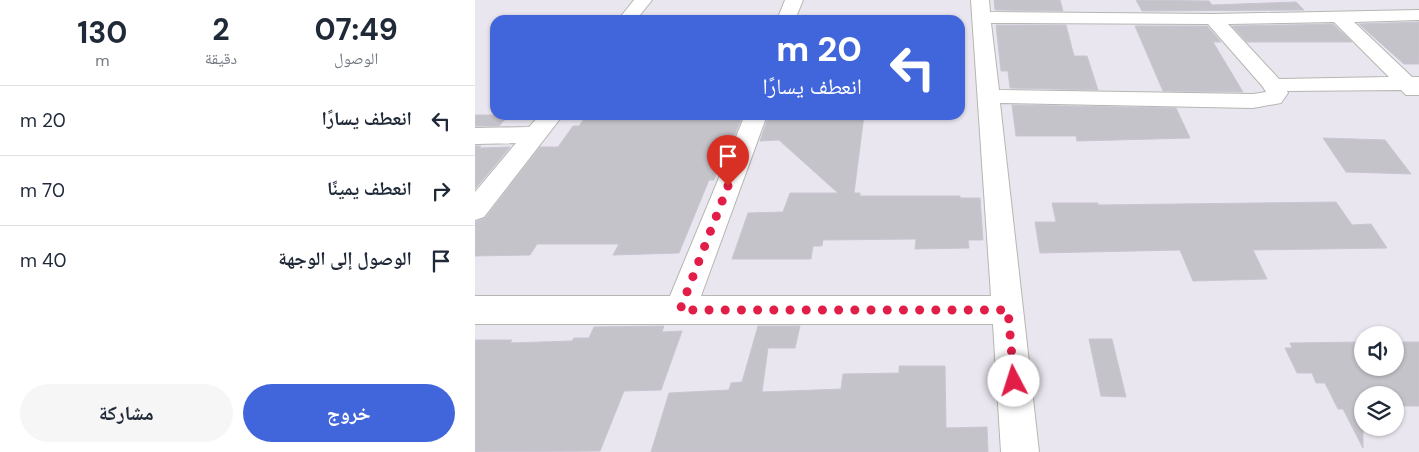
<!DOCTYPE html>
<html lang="ar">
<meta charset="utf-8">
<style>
body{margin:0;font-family:"DM Sans","Noto Naskh Arabic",sans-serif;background:#f6f6f7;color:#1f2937;direction:rtl;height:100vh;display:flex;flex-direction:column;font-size:19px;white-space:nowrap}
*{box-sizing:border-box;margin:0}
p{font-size:16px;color:#747a83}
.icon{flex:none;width:28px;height:28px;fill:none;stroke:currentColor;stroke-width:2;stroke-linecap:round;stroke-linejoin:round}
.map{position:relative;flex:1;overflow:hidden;direction:ltr}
.sheet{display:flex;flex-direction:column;background:#fff;width:475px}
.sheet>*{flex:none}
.banner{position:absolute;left:15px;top:15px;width:475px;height:105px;border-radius:15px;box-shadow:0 1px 4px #0004;direction:rtl;background:#4165db;color:#fff;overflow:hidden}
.fabs{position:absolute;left:879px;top:326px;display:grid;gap:10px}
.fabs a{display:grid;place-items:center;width:50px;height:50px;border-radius:50%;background:#fff;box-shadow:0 1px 4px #0004;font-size:25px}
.pin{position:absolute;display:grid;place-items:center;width:42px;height:42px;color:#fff;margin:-51px -21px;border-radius:50% 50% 50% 0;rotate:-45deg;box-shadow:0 0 5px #0007}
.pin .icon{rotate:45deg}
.me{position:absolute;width:55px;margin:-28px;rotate:355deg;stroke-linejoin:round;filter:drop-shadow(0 0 4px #0008)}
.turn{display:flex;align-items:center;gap:18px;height:105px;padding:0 20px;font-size:22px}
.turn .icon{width:65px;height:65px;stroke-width:2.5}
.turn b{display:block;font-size:35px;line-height:42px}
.eta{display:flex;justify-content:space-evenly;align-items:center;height:85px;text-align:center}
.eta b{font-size:30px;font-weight:700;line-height:35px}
.primary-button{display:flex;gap:10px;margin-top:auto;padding:10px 20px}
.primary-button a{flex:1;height:58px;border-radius:30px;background:#4165db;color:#fff;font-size:20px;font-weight:700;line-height:58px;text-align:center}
.primary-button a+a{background:#f6f6f7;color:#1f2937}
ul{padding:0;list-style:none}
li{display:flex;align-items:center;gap:15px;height:70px;padding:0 20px;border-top:1px solid #e0e1e3}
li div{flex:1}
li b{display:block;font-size:19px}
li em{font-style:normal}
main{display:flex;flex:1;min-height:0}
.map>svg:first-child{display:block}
</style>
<main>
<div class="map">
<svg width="944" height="452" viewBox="0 0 944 452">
<rect width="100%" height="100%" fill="#eae6ef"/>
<g fill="#c5c3ca" stroke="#cac5d3">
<path d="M 519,0 L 585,0 L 588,11 L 520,10 Z"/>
<path d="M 661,0 L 734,1 L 737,5 L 821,2 L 829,10 L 667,11 Z"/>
<path d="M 944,22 L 944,64 L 929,64 L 884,24 Z"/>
<path d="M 858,24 L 877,42 L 772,42 L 757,26 Z"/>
<path d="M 521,25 L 591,25 L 599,56 L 612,56 L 623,90 L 535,88 L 533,71 L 526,71 Z"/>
<path d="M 660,26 L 732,26 L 746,42 L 738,42 L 768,92 L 688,91 Z"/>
<path d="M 537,105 L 701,108 L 715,138 L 602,141 L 601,136 L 541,136 Z"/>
<path d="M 0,115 L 34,115 L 24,126 L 0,126 Z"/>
<path d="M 112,115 L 268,115 L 257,141 L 253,141 L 239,180 L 234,180 L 204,253 L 138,255 L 144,244 L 62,244 L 55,255 L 0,256 L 0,222 L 10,218 L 65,147 L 83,147 L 98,126 L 104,126 Z"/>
<path d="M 294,115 L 389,115 L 379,193 L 385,193 L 385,196 L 485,196 L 485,198 L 505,198 L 508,240 L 493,240 L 494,248 L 440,249 L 441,239 L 348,240 L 347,246 L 338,246 L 336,259 L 257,259 L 273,213 L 308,212 L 315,193 L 363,193 L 304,140 L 285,141 Z"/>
<path d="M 848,138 L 910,140 L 936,174 L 871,172 Z"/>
<path d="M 0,146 L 6,146 L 4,148 L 35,147 L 0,189 Z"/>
<path d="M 861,202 L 877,225 L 896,224 L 912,248 L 778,250 L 792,279 L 718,281 L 705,250 L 565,253 L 560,222 L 581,222 L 577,203 L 623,203 L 623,205 Z"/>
<path d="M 189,326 L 187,332 L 207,331 L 186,390 L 149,391 L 125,451 L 0,452 L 0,340 L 37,340 L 35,343 L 97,341 L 99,338 L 114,338 L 119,327 Z"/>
<path d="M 283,326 L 325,326 L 320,348 L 293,348 L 287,392 L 366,389 L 368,374 L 424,373 L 424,366 L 470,366 L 471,428 L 512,427 L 513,452 L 176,452 L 194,393 L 254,390 L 256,383 L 267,382 Z"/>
<path d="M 614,339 L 637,339 L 651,397 L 626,396 Z"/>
<path d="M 888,342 L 888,368 L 920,368 L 920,342 L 944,342 L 944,406 L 920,406 L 920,395 L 888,395 L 888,448 L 868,409 L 863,409 L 850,383 L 841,383 L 837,373 L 822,373 L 810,348 L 817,348 L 815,343 Z"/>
</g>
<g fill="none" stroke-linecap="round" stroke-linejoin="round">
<g stroke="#b5b7b1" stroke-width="2">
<g id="street">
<path d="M 159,0 L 177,0 L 161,20 L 143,20 Z"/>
<path d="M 310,0 L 328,0 L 320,20 L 302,20 Z"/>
<path d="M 496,0 L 514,0 L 515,12 L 738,14 L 944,10 L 944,20 L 879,22 L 937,77 L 944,77 L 944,95 L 931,95 L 926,90 L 812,91 L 813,93 L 806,103 L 778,108 L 525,103 L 564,452 L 526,452 L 518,324 L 0,324 L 0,296 L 195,296 L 270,115 L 292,115 L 226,296 L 516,296 ZM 859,22 L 914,77 L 804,79 L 753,24 ZM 516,23 L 733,24 L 788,87 L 791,92 L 778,94 L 524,90 Z"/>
<path d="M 65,115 L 88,115 L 9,217 L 0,220 L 0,192 L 41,143 L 0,144 L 0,128 L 54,127 Z"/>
</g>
</g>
<use href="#street" fill="#fff" fill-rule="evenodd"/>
</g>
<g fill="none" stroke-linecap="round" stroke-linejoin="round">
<path stroke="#e11d48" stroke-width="9" stroke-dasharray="0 16.2" d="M 253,186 L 205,310 L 533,310 L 539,381"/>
</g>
</svg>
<div class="fabs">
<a><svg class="icon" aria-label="sound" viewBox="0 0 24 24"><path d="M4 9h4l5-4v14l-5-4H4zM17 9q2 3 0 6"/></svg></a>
<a><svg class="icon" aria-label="layers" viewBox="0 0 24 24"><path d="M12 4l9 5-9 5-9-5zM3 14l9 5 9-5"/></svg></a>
</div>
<div class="pin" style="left:253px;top:186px;background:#d93025"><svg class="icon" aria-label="arrive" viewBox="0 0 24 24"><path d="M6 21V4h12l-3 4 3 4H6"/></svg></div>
<svg class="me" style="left:539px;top:381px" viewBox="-20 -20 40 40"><circle r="19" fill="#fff"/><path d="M0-13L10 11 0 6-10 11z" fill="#e11d48"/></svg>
<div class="banner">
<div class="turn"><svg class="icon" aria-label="left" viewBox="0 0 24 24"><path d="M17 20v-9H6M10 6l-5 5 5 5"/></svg><div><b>20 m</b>انعطف يسارًا</div></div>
</div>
</div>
<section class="sheet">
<div class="eta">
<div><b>07:49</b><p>الوصول</p></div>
<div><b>2</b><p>دقيقة</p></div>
<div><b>130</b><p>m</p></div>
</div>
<ul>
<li><svg class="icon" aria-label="left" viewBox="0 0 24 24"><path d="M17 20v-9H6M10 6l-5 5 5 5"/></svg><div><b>انعطف يسارًا</b></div><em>20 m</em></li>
<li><svg class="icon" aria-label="right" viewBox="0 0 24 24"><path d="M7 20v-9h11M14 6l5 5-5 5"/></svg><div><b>انعطف يمينًا</b></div><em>70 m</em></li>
<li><svg class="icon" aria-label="arrive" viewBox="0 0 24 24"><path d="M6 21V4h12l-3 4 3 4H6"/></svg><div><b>الوصول إلى الوجهة</b></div><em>40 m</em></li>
</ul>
<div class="primary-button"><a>خروج</a><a>مشاركة</a></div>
</section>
</main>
